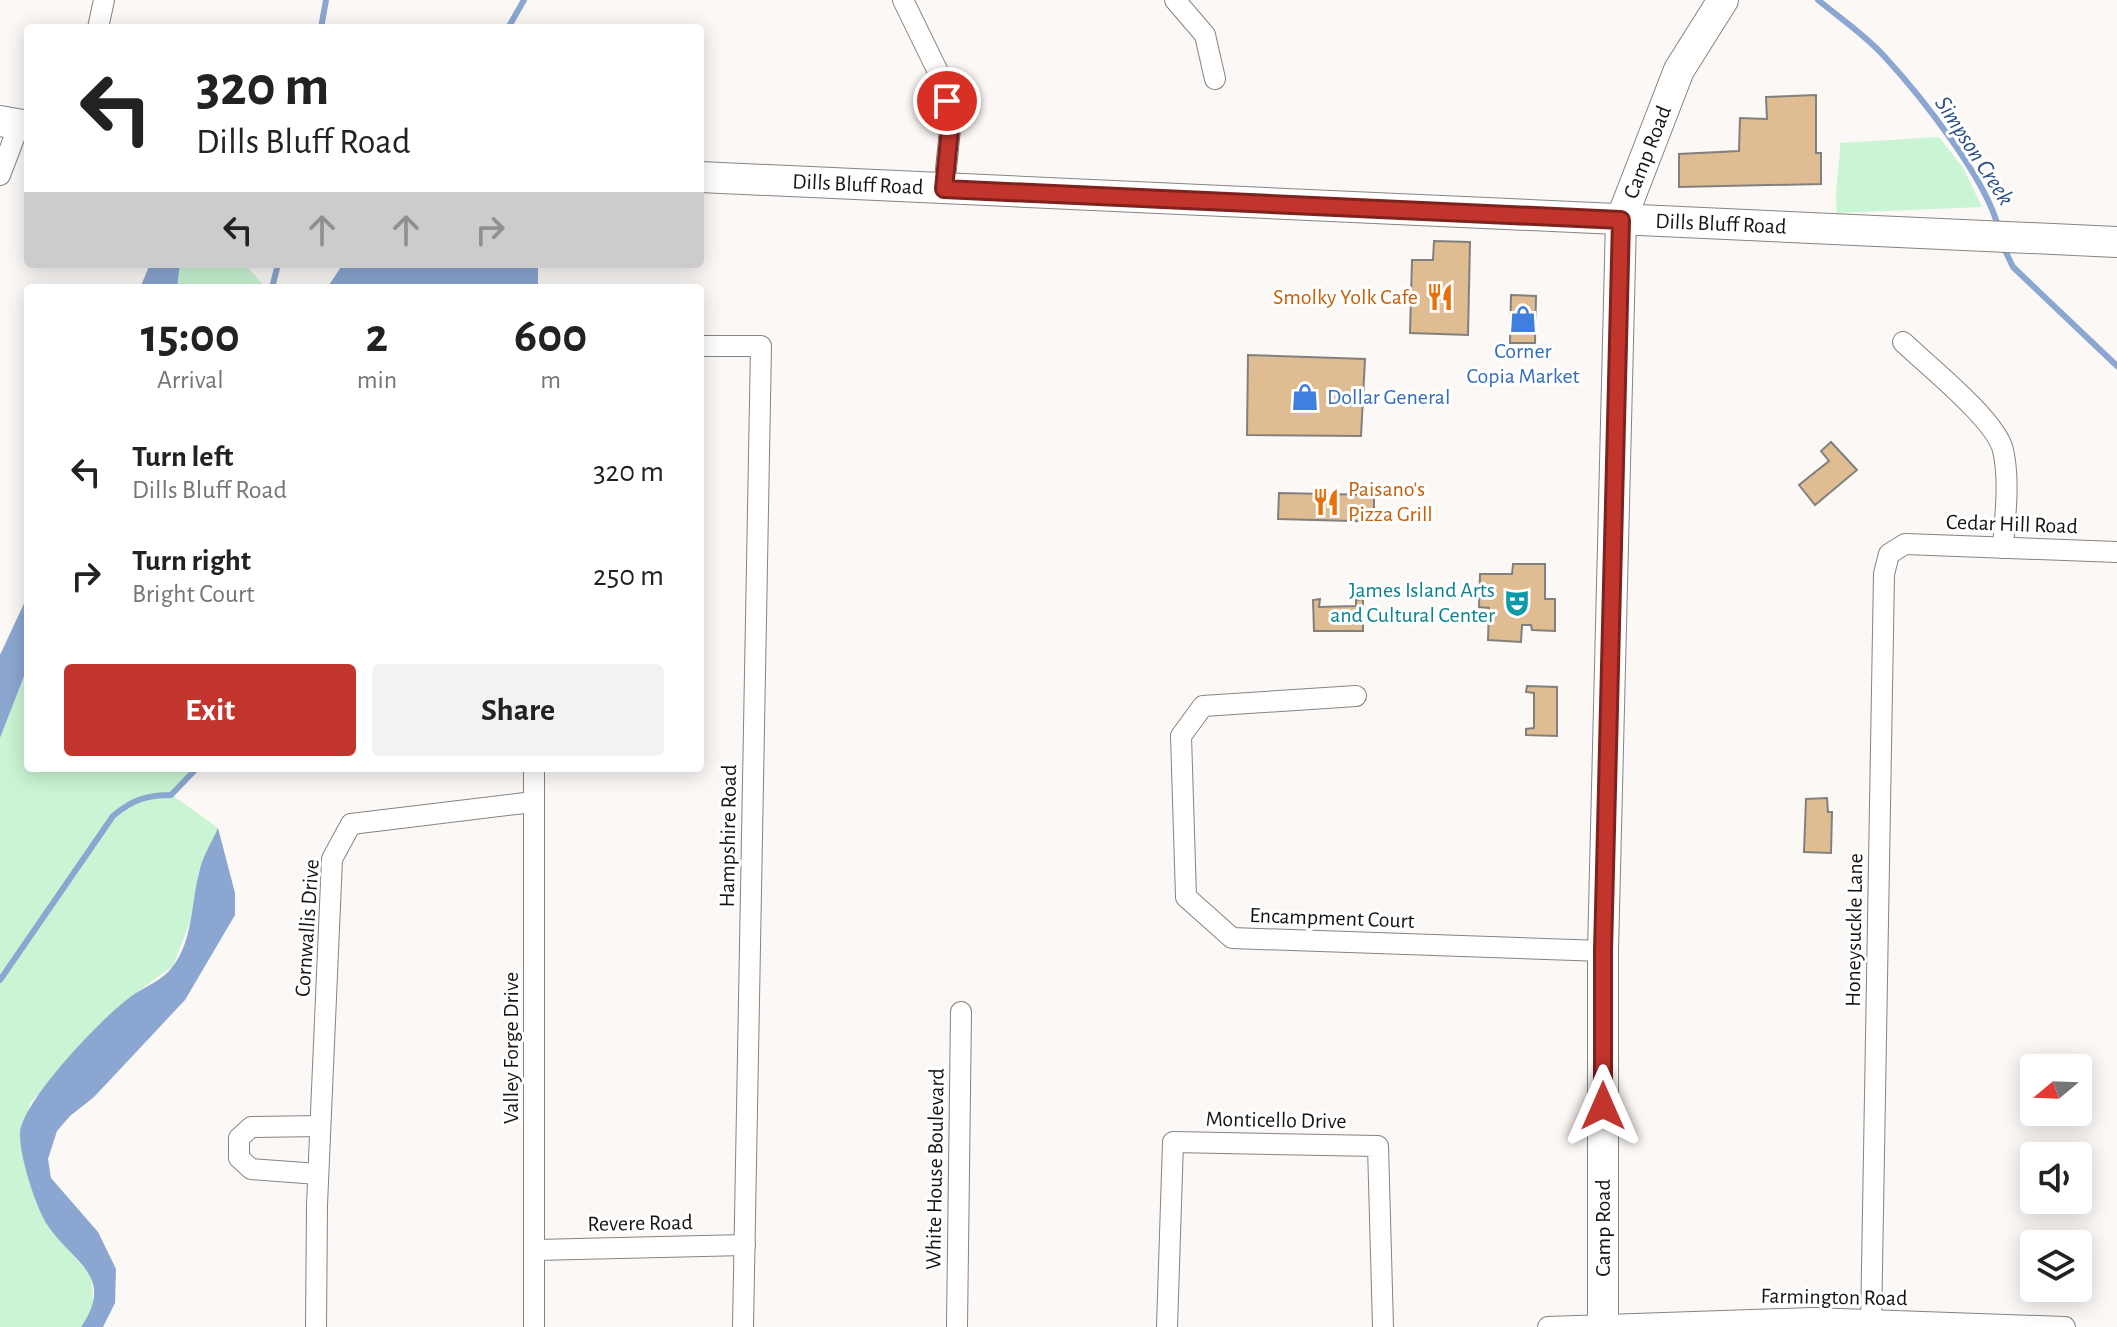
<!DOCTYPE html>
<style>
body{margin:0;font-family:"Alegreya Sans",sans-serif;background:#f2f2f2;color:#222;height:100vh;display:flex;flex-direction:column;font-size:30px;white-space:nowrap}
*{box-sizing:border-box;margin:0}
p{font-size:26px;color:#767676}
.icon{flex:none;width:44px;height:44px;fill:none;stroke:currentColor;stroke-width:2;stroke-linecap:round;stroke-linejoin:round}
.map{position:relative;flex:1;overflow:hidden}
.panel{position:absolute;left:24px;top:284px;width:680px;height:488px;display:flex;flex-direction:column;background:#fff;border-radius:8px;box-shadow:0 4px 20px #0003}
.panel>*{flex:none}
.banner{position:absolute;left:24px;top:24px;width:680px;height:244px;border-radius:8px;box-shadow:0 4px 20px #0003;background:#fff;color:#222;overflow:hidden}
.needle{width:52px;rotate:251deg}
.buttons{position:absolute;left:2020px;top:1054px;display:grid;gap:16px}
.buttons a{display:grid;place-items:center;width:72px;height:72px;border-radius:8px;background:#fff;box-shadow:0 4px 20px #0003;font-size:40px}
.pin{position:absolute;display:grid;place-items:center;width:68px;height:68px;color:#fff;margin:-34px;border:4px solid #fff;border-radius:50%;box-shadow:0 2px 8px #0007}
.me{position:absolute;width:88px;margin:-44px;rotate:0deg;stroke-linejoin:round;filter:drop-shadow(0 0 6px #0008)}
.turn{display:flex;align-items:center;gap:28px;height:168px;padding:0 40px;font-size:36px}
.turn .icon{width:104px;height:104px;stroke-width:2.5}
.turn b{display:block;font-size:56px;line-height:68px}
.lanes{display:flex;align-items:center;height:76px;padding:0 40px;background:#0003;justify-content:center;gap:40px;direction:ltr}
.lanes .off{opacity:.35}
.eta{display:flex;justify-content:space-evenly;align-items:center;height:136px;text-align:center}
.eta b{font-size:48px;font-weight:700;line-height:56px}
.button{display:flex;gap:16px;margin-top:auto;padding:16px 40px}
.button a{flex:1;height:92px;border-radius:8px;background:#c2352d;color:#fff;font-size:32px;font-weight:700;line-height:92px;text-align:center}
.button a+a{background:#f2f2f2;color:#222}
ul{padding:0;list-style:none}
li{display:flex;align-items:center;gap:24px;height:104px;padding:0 40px}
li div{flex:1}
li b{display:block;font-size:30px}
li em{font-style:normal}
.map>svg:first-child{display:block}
</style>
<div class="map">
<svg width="2117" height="1327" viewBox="0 0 2117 1327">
<rect width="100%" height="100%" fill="#fcf8f6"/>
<g fill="#c9f5d4">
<path d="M 1939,137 L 1963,168 L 1982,207 L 1837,213 C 1834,190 1840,167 1840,143 Z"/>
<path d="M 223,264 L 245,264 L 266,288 L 177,288 L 180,268 Z"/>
<path d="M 28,666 L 28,768 L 197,768 L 172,795 L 218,828 L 199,870 L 191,919 L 173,966 L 129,998 L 30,1103 L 21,1149 L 25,1165 L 47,1225 L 91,1276 L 94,1308 L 81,1327 L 0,1327 L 0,738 Z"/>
</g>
<g fill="#8ba6d1">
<path d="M 150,264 L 180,264 L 177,288 L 140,288 Z"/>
<path d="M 343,264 L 538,264 L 538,288 L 327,288 Z"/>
<path d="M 28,595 L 28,666 L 0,738 L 0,655 Z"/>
<path d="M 218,828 L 235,893 L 235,915 L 185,1000 L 94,1097 L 70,1116 L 57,1131 L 48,1159 L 51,1178 L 98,1232 L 116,1269 L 115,1303 L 103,1327 L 81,1327 C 116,1276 73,1263 48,1226 C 36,1208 19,1155 20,1133 C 23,1100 101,1019 129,998 C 143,987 163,981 173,966 C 193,940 191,903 199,873 C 202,857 212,842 218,828 Z"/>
</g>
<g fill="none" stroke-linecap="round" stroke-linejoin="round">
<g stroke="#8ba6d1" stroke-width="6">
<path d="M 1818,0 C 1840,18 1865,35 1884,56 C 1920,95 1987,179 1999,230"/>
<path d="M 321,28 L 326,0"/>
<path d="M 508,28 L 524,0"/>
<path d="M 2002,244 L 2013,267 L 2117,366"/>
<path d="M 272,288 L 278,264"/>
<path d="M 0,980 L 113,816 C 132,800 146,795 171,795 L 197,768"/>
</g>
</g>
<g fill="#e0bc92" stroke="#82807d" stroke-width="2">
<path d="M 1816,95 L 1816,153 L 1821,153 L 1821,184 L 1679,187 L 1679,154 L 1739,151 L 1740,118 L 1767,119 L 1766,97 Z"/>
<path d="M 1434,241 L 1470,242 L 1468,335 L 1410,333 L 1412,260 L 1433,260 Z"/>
<path d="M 1511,295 L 1536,296 L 1535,343 L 1510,343 Z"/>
<path d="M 1248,355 L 1365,359 L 1361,436 L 1247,435 Z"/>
<path d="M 1831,442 L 1857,470 L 1815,505 L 1799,485 L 1829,461 L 1821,451 Z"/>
<path d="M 1279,493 L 1374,495 L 1374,511 L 1388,510 L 1389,522 L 1278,519 Z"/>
<path d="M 1513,564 L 1545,564 L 1545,599 L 1555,599 L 1555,631 L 1532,630 L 1531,625 L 1522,625 L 1521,642 L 1488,640 L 1489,608 L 1479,607 L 1480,574 L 1512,574 Z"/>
<path d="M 1320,599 L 1319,607 L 1356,606 L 1356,600 L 1363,599 L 1363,631 L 1314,631 L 1313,600 Z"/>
<path d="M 1527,686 L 1557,687 L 1557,736 L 1526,735 L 1526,729 L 1534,728 L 1534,693 L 1526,692 Z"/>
<path d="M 1827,798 L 1828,812 L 1832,812 L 1831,853 L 1804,852 L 1806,799 Z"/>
</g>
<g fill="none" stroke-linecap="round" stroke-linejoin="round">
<g stroke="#878381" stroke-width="22">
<g id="street">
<path d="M 903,0 L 943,82 L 951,119 L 944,189"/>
<path d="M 1175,0 L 1205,35 L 1215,79"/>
<path d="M 98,28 L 104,0"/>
<path d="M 0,175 L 19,125"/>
<path d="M 1903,342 C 1927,365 1996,420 2003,450 C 2010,481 2005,516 2003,548"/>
<path d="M 700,346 L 761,346 L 743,1327"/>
<path d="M 1356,696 L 1203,706 L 1181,736 L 1186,897 L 1232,938 L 1603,951"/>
<path d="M 318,1174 L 251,1169 L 239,1158 L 239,1138 L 251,1127 L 320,1126"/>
<path d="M 536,1250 L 745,1245"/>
<path d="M 316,1327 L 317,1205 L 332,859 L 351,824 L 533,802"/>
<path d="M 534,1327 L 534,768"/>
<path d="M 957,1327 L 961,1012"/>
<path d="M 1167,1327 L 1173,1142 L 1378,1146 L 1383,1327"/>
<path d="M 1548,1327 L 1812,1318 L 2065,1327"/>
<path d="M 1871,1327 L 1884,574 L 1889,554 L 1905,544 L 2117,552"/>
</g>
</g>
<g stroke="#878381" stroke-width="32">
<g id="secondary">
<path d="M 0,121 L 28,126"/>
<path id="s1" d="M 700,177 L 2117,242"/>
<path id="s2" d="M 1603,1327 L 1603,951 L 1621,220 L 1679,70 L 1723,0"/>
</g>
</g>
<use href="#street" stroke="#fff" stroke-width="20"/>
<use href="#secondary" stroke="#fff" stroke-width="30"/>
</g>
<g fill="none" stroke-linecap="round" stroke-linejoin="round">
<g stroke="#7e221d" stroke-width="20">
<path id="route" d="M 947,101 L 951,119 L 944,189 L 1621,220 L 1603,951 L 1603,1106"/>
</g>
<use href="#route" stroke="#c2352d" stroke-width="14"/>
</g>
<defs>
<g id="restaurant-bare" transform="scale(2.16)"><path d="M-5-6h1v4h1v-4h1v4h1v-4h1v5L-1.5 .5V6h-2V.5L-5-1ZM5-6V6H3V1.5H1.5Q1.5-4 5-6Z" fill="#e8710a" stroke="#fff" stroke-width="2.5" paint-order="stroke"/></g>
<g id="shop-bare" transform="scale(2.16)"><path d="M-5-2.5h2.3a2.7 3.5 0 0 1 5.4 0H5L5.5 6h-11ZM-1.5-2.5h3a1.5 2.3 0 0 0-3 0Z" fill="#3f7fe0" stroke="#fff" stroke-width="2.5" paint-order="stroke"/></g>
<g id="theatre-bare" transform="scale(2.16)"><path d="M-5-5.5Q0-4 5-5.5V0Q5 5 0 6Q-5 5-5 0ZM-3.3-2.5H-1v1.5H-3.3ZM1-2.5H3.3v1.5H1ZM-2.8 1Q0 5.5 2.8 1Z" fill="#0f9aa8" stroke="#fff" stroke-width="2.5" paint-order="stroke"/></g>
</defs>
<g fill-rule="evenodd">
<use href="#restaurant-bare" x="1440" y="297"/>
<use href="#shop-bare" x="1523" y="319"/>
<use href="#shop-bare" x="1305" y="397"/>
<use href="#restaurant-bare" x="1326" y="502"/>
<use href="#theatre-bare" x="1517" y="603"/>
</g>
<g text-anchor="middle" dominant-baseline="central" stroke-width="6" stroke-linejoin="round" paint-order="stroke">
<g font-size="22" fill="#161514" stroke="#fff">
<text stroke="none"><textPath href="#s2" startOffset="1180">Camp Road</textPath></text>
<text stroke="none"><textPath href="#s1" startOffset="158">Dills Bluff Road</textPath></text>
<text stroke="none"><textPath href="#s1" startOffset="1022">Dills Bluff Road</textPath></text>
<text transform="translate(2012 524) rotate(2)">Cedar Hill Road</text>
<text transform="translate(728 836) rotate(-89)">Hampshire Road</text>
<text transform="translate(1332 918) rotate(2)">Encampment Court</text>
<text transform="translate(307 928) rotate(-86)">Cornwallis Drive</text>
<text transform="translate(1854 930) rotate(-89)">Honeysuckle Lane</text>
<text transform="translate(511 1048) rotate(-90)">Valley Forge Drive</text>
<text transform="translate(1276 1120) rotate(1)">Monticello Drive</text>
<text transform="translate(935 1169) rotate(-89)">White House Boulevard</text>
<text transform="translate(640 1223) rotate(-1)">Revere Road</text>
<text transform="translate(1603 1228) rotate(-90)">Camp Road</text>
<text transform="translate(1834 1297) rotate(1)">Farmington Road</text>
</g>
<g font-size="22" fill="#c56008" stroke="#fff" text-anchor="end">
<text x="1418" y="297">Smolky Yolk Cafe</text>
<text x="1348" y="489" text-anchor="start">Paisano's<tspan x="1348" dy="25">Pizza Grill</tspan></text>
</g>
<g font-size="22" fill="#366cbe" stroke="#fff">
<text x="1523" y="351">Corner<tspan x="1523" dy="25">Copia Market</tspan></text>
<text x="1327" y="397" text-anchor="start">Dollar General</text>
</g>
<g font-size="22" fill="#0d838f" stroke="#fff" text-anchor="end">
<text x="1495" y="590">James Island Arts<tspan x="1495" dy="25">and Cultural Center</tspan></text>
</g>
<g font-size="24" font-style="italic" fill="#2d5087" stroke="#fff">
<text transform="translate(1974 151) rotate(57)">Simpson Creek</text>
</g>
</g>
</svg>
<div class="buttons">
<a><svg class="needle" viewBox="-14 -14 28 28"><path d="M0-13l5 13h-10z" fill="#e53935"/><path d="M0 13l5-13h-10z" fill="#767676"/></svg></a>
<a><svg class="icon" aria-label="sound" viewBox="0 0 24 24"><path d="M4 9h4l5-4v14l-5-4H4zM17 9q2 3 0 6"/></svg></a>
<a><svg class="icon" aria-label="layers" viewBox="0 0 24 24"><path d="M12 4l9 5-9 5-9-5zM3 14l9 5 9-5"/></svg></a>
</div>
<div class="pin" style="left:947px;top:101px;background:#d93025"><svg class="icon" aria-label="arrive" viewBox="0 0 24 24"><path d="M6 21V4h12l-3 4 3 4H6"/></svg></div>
<svg class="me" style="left:1603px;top:1106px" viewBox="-20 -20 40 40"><path d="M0-17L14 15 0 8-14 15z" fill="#c2352d" stroke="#fff" stroke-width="4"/></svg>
<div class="banner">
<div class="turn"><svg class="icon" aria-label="left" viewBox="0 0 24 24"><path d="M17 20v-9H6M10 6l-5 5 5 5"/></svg><div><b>320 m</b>Dills Bluff Road</div></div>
<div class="lanes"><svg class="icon" aria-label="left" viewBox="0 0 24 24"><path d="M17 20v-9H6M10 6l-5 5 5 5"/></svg><svg class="icon off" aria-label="ahead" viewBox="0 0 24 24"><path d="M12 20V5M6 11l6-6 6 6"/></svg><svg class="icon off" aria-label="ahead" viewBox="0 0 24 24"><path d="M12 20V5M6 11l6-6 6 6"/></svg><svg class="icon off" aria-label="right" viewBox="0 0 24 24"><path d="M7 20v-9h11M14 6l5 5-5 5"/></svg></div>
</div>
<section class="panel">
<div class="eta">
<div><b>15:00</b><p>Arrival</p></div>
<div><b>2</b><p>min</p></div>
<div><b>600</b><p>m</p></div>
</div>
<ul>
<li><svg class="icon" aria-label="left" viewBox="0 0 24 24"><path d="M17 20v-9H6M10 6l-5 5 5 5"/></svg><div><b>Turn left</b><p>Dills Bluff Road</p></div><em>320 m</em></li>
<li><svg class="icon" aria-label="right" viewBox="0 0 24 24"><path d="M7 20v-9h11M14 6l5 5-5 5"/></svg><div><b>Turn right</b><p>Bright Court</p></div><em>250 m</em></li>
</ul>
<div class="button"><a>Exit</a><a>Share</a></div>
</section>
</div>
